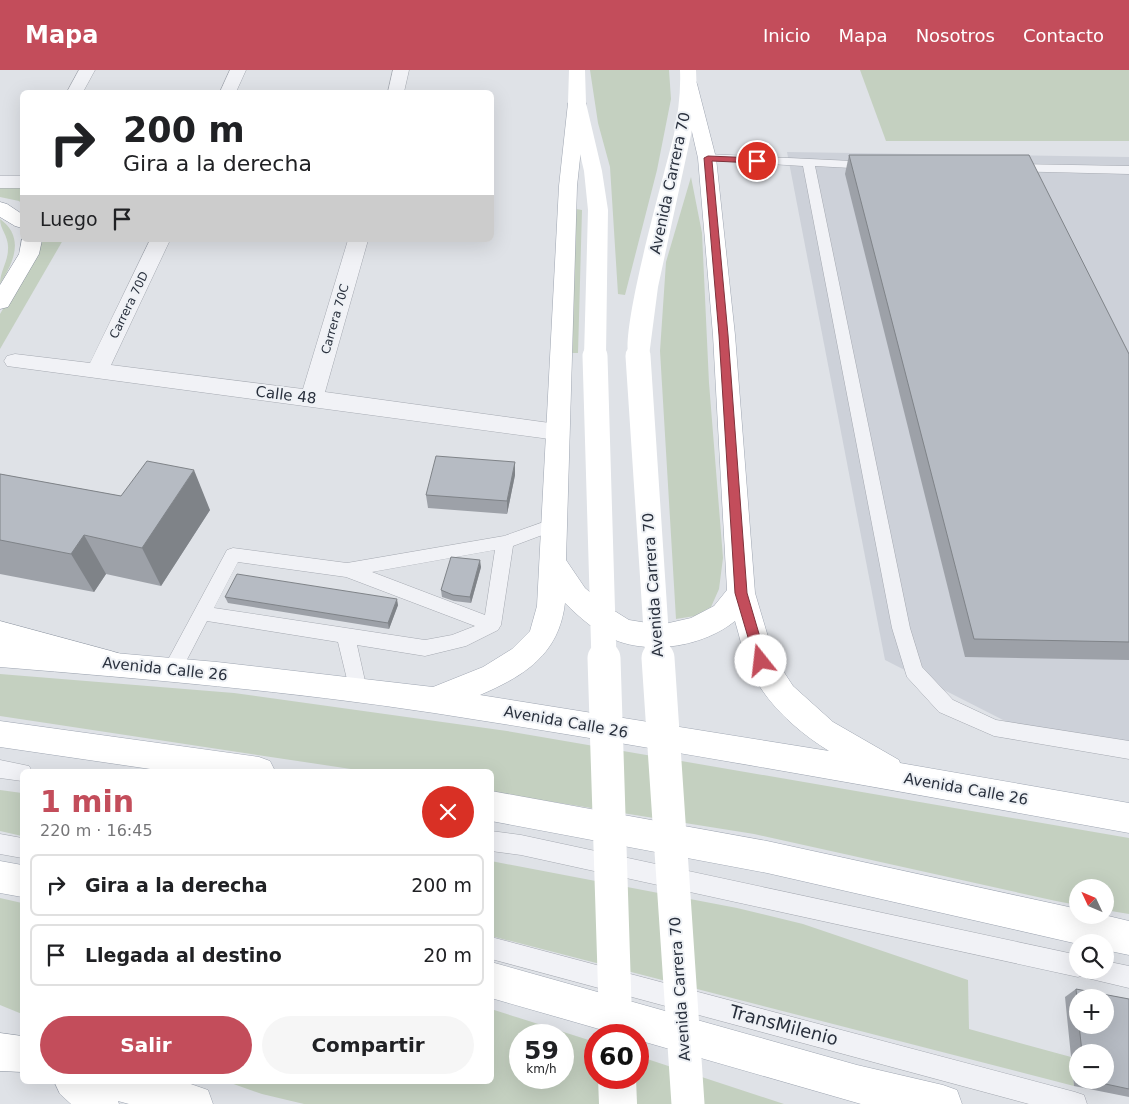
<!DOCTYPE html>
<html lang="es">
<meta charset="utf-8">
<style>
body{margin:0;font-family:"DejaVu Sans",sans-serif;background:#f6f6f6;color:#202124;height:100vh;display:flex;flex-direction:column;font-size:19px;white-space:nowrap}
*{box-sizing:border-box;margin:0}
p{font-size:16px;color:#757577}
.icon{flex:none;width:28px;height:28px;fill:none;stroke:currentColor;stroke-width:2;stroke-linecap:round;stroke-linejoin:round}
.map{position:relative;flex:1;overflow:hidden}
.panel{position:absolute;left:20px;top:699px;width:474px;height:315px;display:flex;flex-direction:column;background:#fff;border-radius:8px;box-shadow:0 5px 20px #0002}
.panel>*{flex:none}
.banner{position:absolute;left:20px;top:20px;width:474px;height:152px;border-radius:8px;box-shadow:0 5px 20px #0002;background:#fff;color:#202124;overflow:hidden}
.needle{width:32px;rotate:314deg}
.buttons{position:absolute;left:1069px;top:809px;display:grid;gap:10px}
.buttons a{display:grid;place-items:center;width:45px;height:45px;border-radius:50%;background:#fff;box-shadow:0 5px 20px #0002;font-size:25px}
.speed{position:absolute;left:509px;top:954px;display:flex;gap:10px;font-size:25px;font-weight:700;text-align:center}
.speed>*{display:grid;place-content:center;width:65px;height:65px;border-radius:50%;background:#fff;box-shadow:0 5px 20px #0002;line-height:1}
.speed small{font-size:12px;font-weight:400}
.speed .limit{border:8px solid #d22;background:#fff;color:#111}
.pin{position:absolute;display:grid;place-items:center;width:42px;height:42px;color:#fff;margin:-21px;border:2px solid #fff;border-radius:50%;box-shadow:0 1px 5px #0007}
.me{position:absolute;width:55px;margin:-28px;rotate:344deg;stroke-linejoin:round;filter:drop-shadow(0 0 4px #0008)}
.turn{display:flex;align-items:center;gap:18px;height:105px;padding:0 20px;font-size:22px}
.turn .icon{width:65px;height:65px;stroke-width:2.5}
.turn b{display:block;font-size:35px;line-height:42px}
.then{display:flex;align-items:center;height:48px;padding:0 20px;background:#0003;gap:10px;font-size:19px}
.round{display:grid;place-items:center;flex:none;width:52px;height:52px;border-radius:26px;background:#f6f6f6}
.overview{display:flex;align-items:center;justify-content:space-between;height:85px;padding:0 20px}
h1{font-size:30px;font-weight:700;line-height:38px;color:#c34d5b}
.action{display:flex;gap:10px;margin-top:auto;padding:10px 20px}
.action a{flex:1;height:58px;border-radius:30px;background:#c34d5b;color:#fff;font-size:20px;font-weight:700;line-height:58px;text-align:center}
.action a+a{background:#f6f6f6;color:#202124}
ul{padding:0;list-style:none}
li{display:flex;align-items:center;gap:15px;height:62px;margin:0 10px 8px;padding:0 10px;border:2px solid #e0e0e0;border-radius:8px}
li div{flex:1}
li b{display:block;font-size:19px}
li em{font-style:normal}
header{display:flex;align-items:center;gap:30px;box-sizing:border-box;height:70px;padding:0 25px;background:#c34d5b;color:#fff}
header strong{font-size:24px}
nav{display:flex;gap:28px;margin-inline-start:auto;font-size:18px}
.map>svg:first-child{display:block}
</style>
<header>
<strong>Mapa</strong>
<nav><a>Inicio</a><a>Mapa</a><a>Nosotros</a><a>Contacto</a></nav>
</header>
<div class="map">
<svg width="1129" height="1034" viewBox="0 0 1129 1034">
<rect width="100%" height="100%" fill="#dfe2e7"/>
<path fill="#cdd1d9" d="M 787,82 L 1129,87 L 1129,672 L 1011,654 L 885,590 Z"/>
<g fill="#c4d0c0" fill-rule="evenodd">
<path d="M 590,0 L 669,0 L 671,29 L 657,100 L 625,225 L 618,224 L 610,97 L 598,53 Z"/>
<path d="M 860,0 L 1129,0 L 1129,71 L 886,71 Z"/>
<path d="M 691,107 L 702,163 L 709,313 L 723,488 L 719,519 L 711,537 L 695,546 L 676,549 L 660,281 L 666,192 Z"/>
<path d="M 0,116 L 22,116 L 22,134 L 19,131 L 0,127 Z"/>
<path d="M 576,139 L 582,140 L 578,283 L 569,283 Z"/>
<path d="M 0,149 C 25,167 14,192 0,214 C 0,201 8,192 8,179 C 9,166 0,160 0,149 Z"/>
<path d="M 43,170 L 63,170 L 0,279 L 0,244 Z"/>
<path d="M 0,604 L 234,623 L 507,661 L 1129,768 L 1129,844 L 1105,840 L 1105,818 L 1078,818 L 1077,835 L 1056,831 L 754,764 L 491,722 L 491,701 L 364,701 L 0,646 Z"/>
<path d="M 0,720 L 22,723 L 22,766 L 0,761 Z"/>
<path d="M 491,791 L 737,838 L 803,854 L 968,910 L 969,959 L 1071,987 L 1074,1016 L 491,866 Z"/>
<path d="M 0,828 L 22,833 L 22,944 L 0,935 Z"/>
<path d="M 491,939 L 595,972 L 595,1008 L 638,1008 L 638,986 L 784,1034 L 304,1034 L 262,1024 L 225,1011 L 491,1011 ZM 520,965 L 562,965 L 562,1008 L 520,1008 Z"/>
</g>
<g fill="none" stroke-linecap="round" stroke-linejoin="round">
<g stroke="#a5a9b1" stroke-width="1">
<g id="lane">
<path d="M 707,84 L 873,92 L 875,95 L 869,99 L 815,96 L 910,558 L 922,597 L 953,630 L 996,650 L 1129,671 L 1129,689 L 994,666 L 939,642 L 907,607 L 892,558 L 803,96 L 703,90 L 701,88 L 703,86 Z"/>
<path d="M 1013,94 L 1129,96 L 1129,104 L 1009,101 L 1007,98 Z"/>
<path d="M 555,448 L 561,450 L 563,454 L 561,458 L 513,476 L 501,555 L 498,560 L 466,576 L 425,586 L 357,575 L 367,620 L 365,626 L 358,628 L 351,626 L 338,572 L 207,551 L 179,605 L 172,607 L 165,605 L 163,599 L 227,480 L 233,478 L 347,493 L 504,466 ZM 495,480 L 485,545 L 372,502 ZM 238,492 L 346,507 L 475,556 L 452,565 L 425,570 L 214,538 Z"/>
<path d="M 0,690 L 29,696 L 32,701 L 22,701 L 22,711 L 0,708 Z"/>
<path d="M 491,761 L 521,765 L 1078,885 L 1078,900 L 1105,900 L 1105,891 L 1129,896 L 1129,918 L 1087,908 L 1085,904 L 1078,907 L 521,785 L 491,781 Z"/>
<path d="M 0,764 L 22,768 L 22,788 L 0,784 Z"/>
<path d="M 491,867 L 1075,1022 L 1084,1025 L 1087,1034 L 1029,1034 L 491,889 Z"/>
</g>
</g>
<g stroke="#a5a9b1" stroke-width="1">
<g id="street">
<path d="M 79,0 L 95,0 L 83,22 L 67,22 Z"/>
<path d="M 230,0 L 246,0 L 236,22 L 220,22 Z"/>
<path d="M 393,0 L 409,0 L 404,22 L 388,22 Z"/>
<rect x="0" y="106" width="22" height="12"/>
<path d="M 150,170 L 170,170 L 111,295 L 303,319 L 348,170 L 368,170 L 325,322 L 557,354 L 566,356 L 569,362 L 566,368 L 557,370 L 7,296 L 4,291 L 7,286 L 15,284 L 90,293 Z"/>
</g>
</g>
<g stroke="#9fa6b2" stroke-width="1">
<g id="primary">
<path d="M 689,9 L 695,10 L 697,14 L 716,88 L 735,265 L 755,523 L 774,587 L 793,616 L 833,652 L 899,690 L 900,693 L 1129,733 L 1129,763 C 898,721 666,679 434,643 C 290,621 145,609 0,597 L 0,573 L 217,592 L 433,617 L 483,597 L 512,579 L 530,561 L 537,536 L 559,116 L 568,33 L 571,29 L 577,28 L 583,29 L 586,33 L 577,116 L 566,490 L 585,518 L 605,535 L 629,550 L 660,555 L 691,548 L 714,536 L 727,520 L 713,265 L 698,88 L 681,14 L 683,10 ZM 565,533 C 579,547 596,562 615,570 C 652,585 704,576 735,551 C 739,564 742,579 747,592 C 762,630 795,660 829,681 L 480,625 C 524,606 559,585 565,533 Z"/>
<path d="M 0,651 L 259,687 L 270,691 L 275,701 L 164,701 L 0,677 Z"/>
<path d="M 491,721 L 767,771 L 1078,839 L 1078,845 L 1104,845 L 1129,851 L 1129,885 L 1105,880 L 1105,872 L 1078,874 L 767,803 L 491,751 Z"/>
<path d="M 0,791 L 22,795 L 22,827 L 0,823 Z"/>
<path d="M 491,892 L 857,995 L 943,1015 L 957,1020 L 962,1034 L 861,1034 L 638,970 L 638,965 L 620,965 L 491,928 Z"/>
<path d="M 54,1011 L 182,1011 L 208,1020 L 213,1034 L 129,1034 L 118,1031 L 119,1034 L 71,1034 L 60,1024 Z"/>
</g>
</g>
<g stroke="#878f9c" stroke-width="1">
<g id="highway">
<path d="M 0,132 L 7,134 L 22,144 L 22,158 L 15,156 L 0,147 Z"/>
<path d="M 22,169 L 42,170 L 39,184 L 8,237 L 0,239 L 0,215 L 19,184 Z"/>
<path d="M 0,551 L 111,581 L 121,584 L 126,593 L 121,602 L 111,605 L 0,575 Z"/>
<path d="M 0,963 L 22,966 L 22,1002 L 0,1001 Z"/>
</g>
</g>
<use href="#lane" fill="#f1f2f6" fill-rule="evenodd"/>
<use href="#street" fill="#f1f2f6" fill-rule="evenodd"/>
<g fill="#fff" fill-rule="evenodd">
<path d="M 569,0 L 585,0 L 586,33 L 602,101 L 608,140 L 606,286 L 603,291 L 595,293 L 587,291 L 584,286 L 588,140 L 584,101 L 568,33 Z"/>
<path d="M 680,0 L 696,0 L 697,26 L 694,51 L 658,217 L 649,286 L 646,291 L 638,293 L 630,291 C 616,270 666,99 674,64 C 678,43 681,22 680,0 Z"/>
<path d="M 598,1008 L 636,1008 L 637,1034 L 599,1034 Z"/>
</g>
<use href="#primary" fill="#fff" fill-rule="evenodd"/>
<use href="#highway" fill="#fff" fill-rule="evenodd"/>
<g stroke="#fff" stroke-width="25">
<path d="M 595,286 L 604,590"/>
<path d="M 638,286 L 658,590"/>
</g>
<g stroke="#fff" stroke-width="33">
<path d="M 604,588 L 616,965"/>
<path d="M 658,588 L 688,1034"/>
</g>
</g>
<g fill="#9da1a8" fill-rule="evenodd">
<path d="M 849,85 L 1129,284 L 1129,590 L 965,587 L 845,104 Z"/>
<path d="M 515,392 L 515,405 L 507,444 L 428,438 L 426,425 Z"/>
<path d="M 0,404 L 121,426 L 210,440 L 161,516 L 106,504 L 94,522 L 0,504 Z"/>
<path d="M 481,497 L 471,533 L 454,531 L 442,527 L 441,520 Z"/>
<path d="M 225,527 L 398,535 L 389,559 L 228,533 Z"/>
<path d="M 1076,919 L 1129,929 L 1129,1027 L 1074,1016 L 1065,927 ZM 1078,928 L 1105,955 L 1078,955 ZM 1078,982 L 1105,982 L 1105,1010 L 1078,1010 Z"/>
</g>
<g fill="#7f8388">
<path d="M 515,392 L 515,405 L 507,444 L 507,431 Z"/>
<path d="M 194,400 L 210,440 L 161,516 L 142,478 Z"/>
<path d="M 84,465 L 106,504 L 94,522 L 71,484 Z"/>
<path d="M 480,490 L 481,497 L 471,533 L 470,527 Z"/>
<path d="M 397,529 L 398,535 L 389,559 L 388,553 Z"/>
</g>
<g fill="#b6bbc3" stroke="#7f8388">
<path d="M 849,85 L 1029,85 L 1129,284 L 1129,572 L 974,569 Z"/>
<path d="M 436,386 L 515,392 L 507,431 L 426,425 Z"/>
<path d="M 147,391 L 194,400 L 142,478 L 84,465 L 71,484 L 0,470 L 0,404 L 121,426 Z"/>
<path d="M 451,487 L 480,490 L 470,527 L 453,525 L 441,520 Z"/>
<path d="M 237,504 L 397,529 L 388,553 L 225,527 Z"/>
<path d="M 1076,919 L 1129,929 L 1129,1019 L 1087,1010 L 1105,1010 L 1105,982 L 1082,982 L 1079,955 L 1105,955 L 1105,928 L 1078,928 L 1078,938 Z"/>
</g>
<path fill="#c34d5b" stroke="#7f323b" d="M 708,86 L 757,88 L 761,91 L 757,93 L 712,91 L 728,265 L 747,523 L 767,591 L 765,595 L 757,595 L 755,591 L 735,523 L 719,265 L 704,88 Z"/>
<g text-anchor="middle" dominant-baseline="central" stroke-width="4" stroke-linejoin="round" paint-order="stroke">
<g font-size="12" fill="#29303d" stroke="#eef1f5">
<text transform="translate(129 235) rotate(-64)">Carrera 70D</text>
<text transform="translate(335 249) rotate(-74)">Carrera 70C</text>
</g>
<g font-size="15" fill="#29303d" stroke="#eef1f5">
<text transform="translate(670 113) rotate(-78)">Avenida Carrera 70</text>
<text transform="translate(286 325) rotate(7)">Calle 48</text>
<text transform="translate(653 515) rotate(-94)">Avenida Carrera 70</text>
<text transform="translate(165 599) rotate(6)">Avenida Calle 26</text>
<text transform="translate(566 652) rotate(10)">Avenida Calle 26</text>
<text transform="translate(966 719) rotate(10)">Avenida Calle 26</text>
<text transform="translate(680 919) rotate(-94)">Avenida Carrera 70</text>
</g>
<g font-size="18" fill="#29303d" stroke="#eef1f5">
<text transform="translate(784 955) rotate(15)">TransMilenio</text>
</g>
</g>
</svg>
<div class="buttons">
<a><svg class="needle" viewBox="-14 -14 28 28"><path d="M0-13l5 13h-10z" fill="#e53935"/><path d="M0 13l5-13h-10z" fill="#757577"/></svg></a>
<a><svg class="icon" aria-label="search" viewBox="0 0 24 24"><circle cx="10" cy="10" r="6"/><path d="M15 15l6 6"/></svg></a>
<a>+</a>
<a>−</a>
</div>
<div class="speed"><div>59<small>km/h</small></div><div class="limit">60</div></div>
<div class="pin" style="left:757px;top:91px;background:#d93025"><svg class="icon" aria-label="arrive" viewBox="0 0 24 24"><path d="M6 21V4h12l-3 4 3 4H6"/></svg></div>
<svg class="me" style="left:761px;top:591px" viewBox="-20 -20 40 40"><circle r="19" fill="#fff"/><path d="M0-13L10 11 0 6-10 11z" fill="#c34d5b"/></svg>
<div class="banner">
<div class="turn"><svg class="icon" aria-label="right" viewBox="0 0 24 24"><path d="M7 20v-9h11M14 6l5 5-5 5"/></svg><div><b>200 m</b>Gira a la derecha</div></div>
<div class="then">Luego<svg class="icon" aria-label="arrive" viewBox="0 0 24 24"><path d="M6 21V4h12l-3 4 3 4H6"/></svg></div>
</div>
<section class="panel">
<div class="overview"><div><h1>1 min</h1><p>220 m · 16:45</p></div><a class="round" style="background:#d93025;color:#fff"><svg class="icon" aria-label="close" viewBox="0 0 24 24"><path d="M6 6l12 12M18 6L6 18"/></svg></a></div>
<ul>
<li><svg class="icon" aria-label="right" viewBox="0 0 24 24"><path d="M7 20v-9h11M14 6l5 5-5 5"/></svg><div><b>Gira a la derecha</b></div><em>200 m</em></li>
<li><svg class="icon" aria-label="arrive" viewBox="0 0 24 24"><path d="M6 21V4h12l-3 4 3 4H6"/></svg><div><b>Llegada al destino</b></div><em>20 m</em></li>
</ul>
<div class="action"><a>Salir</a><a>Compartir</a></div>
</section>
</div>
